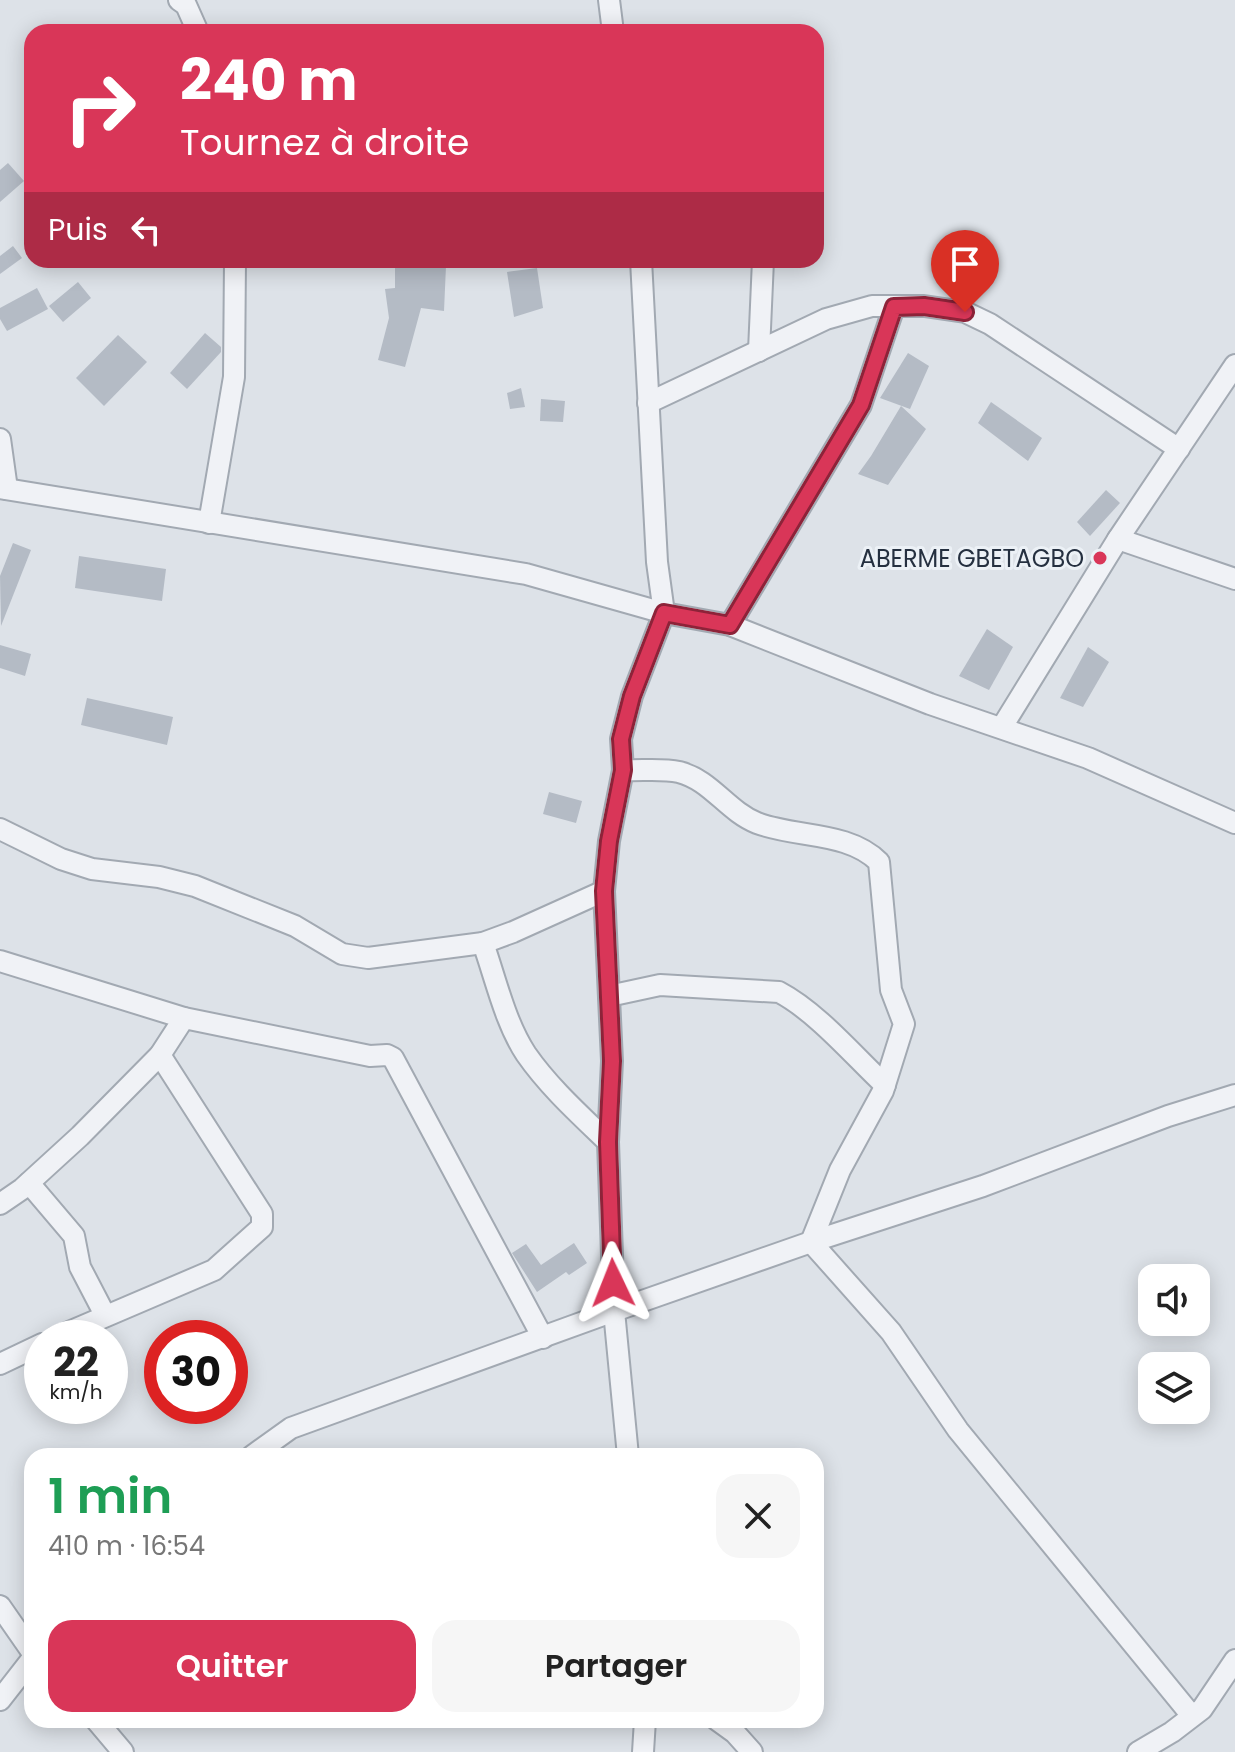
<!DOCTYPE html>
<html lang="fr">
<meta charset="utf-8">
<style>
body{margin:0;font-family:Poppins,sans-serif;background:#f6f6f6;color:#222;height:100vh;display:flex;flex-direction:column;font-size:30px;white-space:nowrap}
*{box-sizing:border-box;margin:0}
p{font-size:26px;color:#767676}
.icon{flex:none;width:44px;height:44px;fill:none;stroke:currentColor;stroke-width:2;stroke-linecap:round;stroke-linejoin:round}
.map{position:relative;flex:1;overflow:hidden}
.drawer{position:absolute;left:24px;top:1448px;width:800px;height:280px;display:flex;flex-direction:column;background:#fff;border-radius:24px;box-shadow:0 4px 20px #0003}
.drawer>*{flex:none}
.guide{position:absolute;left:24px;top:24px;width:800px;height:244px;border-radius:24px;box-shadow:0 4px 20px #0003;background:#d93658;color:#fff;overflow:hidden}
.controls{position:absolute;left:1138px;top:1264px;display:grid;gap:16px}
.controls a{display:grid;place-items:center;width:72px;height:72px;border-radius:16px;background:#fff;box-shadow:0 4px 20px #0003;font-size:40px}
.speed{position:absolute;left:24px;top:1320px;display:flex;gap:16px;font-size:40px;font-weight:700;text-align:center}
.speed>*{display:grid;place-content:center;width:104px;height:104px;border-radius:50%;background:#fff;box-shadow:0 4px 20px #0003;line-height:1}
.speed small{font-size:20px;font-weight:400}
.speed .limit{border:12px solid #d22;background:#fff;color:#111}
.pin{position:absolute;display:grid;place-items:center;width:68px;height:68px;color:#fff;margin:-82px -34px;border-radius:50% 50% 50% 0;rotate:-45deg;box-shadow:0 0 8px #0007}
.pin .icon{rotate:45deg}
.me{position:absolute;width:88px;margin:-44px;rotate:358deg;stroke-linejoin:round;filter:drop-shadow(0 0 6px #0008)}
.turn{display:flex;align-items:center;gap:28px;height:168px;padding:0 24px;font-size:36px}
.turn .icon{width:104px;height:104px;stroke-width:2.5}
.turn b{display:block;font-size:56px;line-height:68px}
.then{display:flex;align-items:center;height:76px;padding:0 24px;background:#0003;gap:16px;font-size:30px}
.round{display:grid;place-items:center;flex:none;width:84px;height:84px;border-radius:24px;background:#f6f6f6}
.head{display:flex;align-items:center;justify-content:space-between;height:136px;padding:0 24px}
h1{font-size:48px;font-weight:600;line-height:60px;color:#1e9e55}
.button{display:flex;gap:16px;margin-top:auto;padding:16px 24px}
.button a{flex:1;height:92px;border-radius:24px;background:#d93658;color:#fff;font-size:32px;font-weight:600;line-height:92px;text-align:center}
.button a+a{background:#f6f6f6;color:#222}
.map>svg:first-child{display:block}
</style>
<div class="map">
<svg width="1235" height="1752" viewBox="0 0 1235 1752">
<rect width="100%" height="100%" fill="#dde2e8"/>
<g fill="#b4bbc5">
<path d="M 8,163 L 24,181 L 0,202 L 0,170 Z"/>
<path d="M 13,246 L 22,258 L 0,274 L 0,256 Z"/>
<path d="M 395,260 L 420,260 L 419,262 L 446,266 L 444,311 L 421,308 L 405,367 L 378,360 L 389,318 L 385,289 L 395,288 Z"/>
<path d="M 537,268 L 543,308 L 514,317 L 507,272 Z"/>
<path d="M 78,282 L 91,298 L 63,322 L 49,306 Z"/>
<path d="M 37,288 L 48,309 L 7,331 L 0,319 L 0,308 Z"/>
<path d="M 205,333 L 221,347 L 221,352 L 187,389 L 170,373 Z"/>
<path d="M 118,335 L 147,362 L 104,406 L 76,378 Z"/>
<path d="M 908,353 L 929,366 L 910,409 L 880,398 Z"/>
<path d="M 521,388 L 525,407 L 510,409 L 507,393 Z"/>
<path d="M 541,399 L 565,401 L 563,422 L 540,421 Z"/>
<path d="M 991,402 L 1042,438 L 1028,461 L 978,423 Z"/>
<path d="M 901,406 L 926,429 L 888,485 L 858,474 L 871,456 Z"/>
<path d="M 1106,490 L 1120,503 L 1090,536 L 1077,522 Z"/>
<path d="M 13,543 L 31,550 L 1,626 L 0,576 Z"/>
<path d="M 79,556 L 166,569 L 162,601 L 75,588 Z"/>
<path d="M 987,629 L 1013,647 L 989,690 L 959,676 Z"/>
<path d="M 0,645 L 31,654 L 25,676 L 0,668 Z"/>
<path d="M 1088,647 L 1109,662 L 1083,707 L 1060,698 Z"/>
<path d="M 87,698 L 173,717 L 167,745 L 81,725 Z"/>
<path d="M 549,792 L 582,801 L 576,823 L 543,814 Z"/>
<path d="M 574,1243 L 587,1263 L 569,1275 L 566,1272 L 537,1292 L 512,1253 L 526,1244 L 541,1265 Z"/>
</g>
<g fill="none" stroke-linecap="round" stroke-linejoin="round">
<g stroke="#a2a9b2" stroke-width="24">
<g id="street">
<path d="M 179,0 L 186,5 L 198,32"/>
<path d="M 609,0 L 613,32"/>
<path d="M 759,351 L 763,260"/>
<path d="M 648,403 L 826,319 L 872,306 L 924,306 L 965,312 L 990,324 L 1179,449"/>
<path d="M 0,439 L 7,489"/>
<path d="M 0,488 L 526,574 L 664,613 L 730,625 L 930,704 L 1088,758 L 1235,823"/>
<path d="M 209,523 L 234,377 L 235,260"/>
<path d="M 1118,539 L 1235,579"/>
<path d="M 730,625 L 861,405 L 894,307"/>
<path d="M 1002,727 L 1118,539 L 1235,365"/>
<path d="M 623,770 C 641,771 661,768 679,772 C 711,780 727,811 757,823 C 796,838 848,831 879,862 L 891,990 L 904,1024 L 883,1091 L 840,1170 L 811,1242 L 891,1332 L 958,1430 L 1192,1716"/>
<path d="M 0,829 L 61,859 L 92,869 L 159,877 L 195,886 L 295,926 L 342,954 L 368,958 L 483,943 L 513,932 L 604,891"/>
<path d="M 483,943 C 496,980 505,1022 526,1054 C 549,1087 579,1114 608,1142"/>
<path d="M 0,961 L 184,1018 L 370,1056 L 387,1055 L 393,1058 L 543,1338"/>
<path d="M 609,996 L 660,985 L 779,992 C 817,1012 853,1055 885,1085"/>
<path d="M 29,1183 L 74,1236 L 80,1267 L 105,1315"/>
<path d="M 0,1204 L 22,1189 L 80,1136 L 160,1055 L 184,1018"/>
<path d="M 55,1338 L 214,1270 L 262,1227 L 262,1214 L 160,1055"/>
<path d="M 0,1364 L 42,1344"/>
<path d="M 252,1456 L 291,1428 L 614,1311 L 811,1242 L 983,1186 L 1168,1116 L 1235,1095"/>
<path d="M 628,1456 L 614,1311 L 608,1142 L 612,1061 L 604,891 L 609,841 L 623,770 L 621,739 L 632,696 L 664,613 L 657,562 L 641,260"/>
<path d="M 0,1606 L 32,1652"/>
<path d="M 0,1700 L 32,1659"/>
<path d="M 96,1720 L 123,1752"/>
<path d="M 717,1720 L 735,1733 L 752,1752"/>
<path d="M 643,1752 L 645,1720"/>
<path d="M 1138,1752 L 1172,1732 L 1202,1709 L 1235,1660"/>
</g>
</g>
<use href="#street" stroke="#f0f2f6" stroke-width="20"/>
</g>
<g fill="none" stroke-linecap="round" stroke-linejoin="round">
<g stroke="#8d2339" stroke-width="20">
<path id="route" d="M 613,1283 L 608,1142 L 612,1061 L 604,891 L 609,841 L 623,770 L 621,739 L 632,696 L 664,613 L 730,625 L 861,405 L 894,307 L 924,306 L 965,312"/>
</g>
<use href="#route" stroke="#d93658" stroke-width="14"/>
</g>
<circle fill="#d93658" stroke="#ecf1f6" stroke-width="3" cx="1100" cy="558" r="8"/>
<g text-anchor="middle" dominant-baseline="central" stroke-width="6" stroke-linejoin="round" paint-order="stroke">
<g font-size="24" fill="#253040" stroke="#ecf1f6" text-anchor="end">
<text x="1084" y="558">ABERME GBETAGBO</text>
</g>
</g>
</svg>
<div class="controls">
<a><svg class="icon" aria-label="sound" viewBox="0 0 24 24"><path d="M4 9h4l5-4v14l-5-4H4zM17 9q2 3 0 6"/></svg></a>
<a><svg class="icon" aria-label="layers" viewBox="0 0 24 24"><path d="M12 4l9 5-9 5-9-5zM3 14l9 5 9-5"/></svg></a>
</div>
<div class="speed"><div>22<small>km/h</small></div><div class="limit">30</div></div>
<div class="pin" style="left:965px;top:312px;background:#d93025"><svg class="icon" aria-label="arrive" viewBox="0 0 24 24"><path d="M6 21V4h12l-3 4 3 4H6"/></svg></div>
<svg class="me" style="left:613px;top:1283px" viewBox="-20 -20 40 40"><path d="M0-17L14 15 0 8-14 15z" fill="#d93658" stroke="#fff" stroke-width="4"/></svg>
<div class="guide">
<div class="turn"><svg class="icon" aria-label="right" viewBox="0 0 24 24"><path d="M7 20v-9h11M14 6l5 5-5 5"/></svg><div><b>240 m</b>Tournez à droite</div></div>
<div class="then">Puis<svg class="icon" aria-label="left" viewBox="0 0 24 24"><path d="M17 20v-9H6M10 6l-5 5 5 5"/></svg></div>
</div>
<section class="drawer">
<div class="head"><div><h1>1 min</h1><p>410 m · 16:54</p></div><a class="round"><svg class="icon" aria-label="close" viewBox="0 0 24 24"><path d="M6 6l12 12M18 6L6 18"/></svg></a></div>
<div class="button"><a>Quitter</a><a>Partager</a></div>
</section>
</div>
